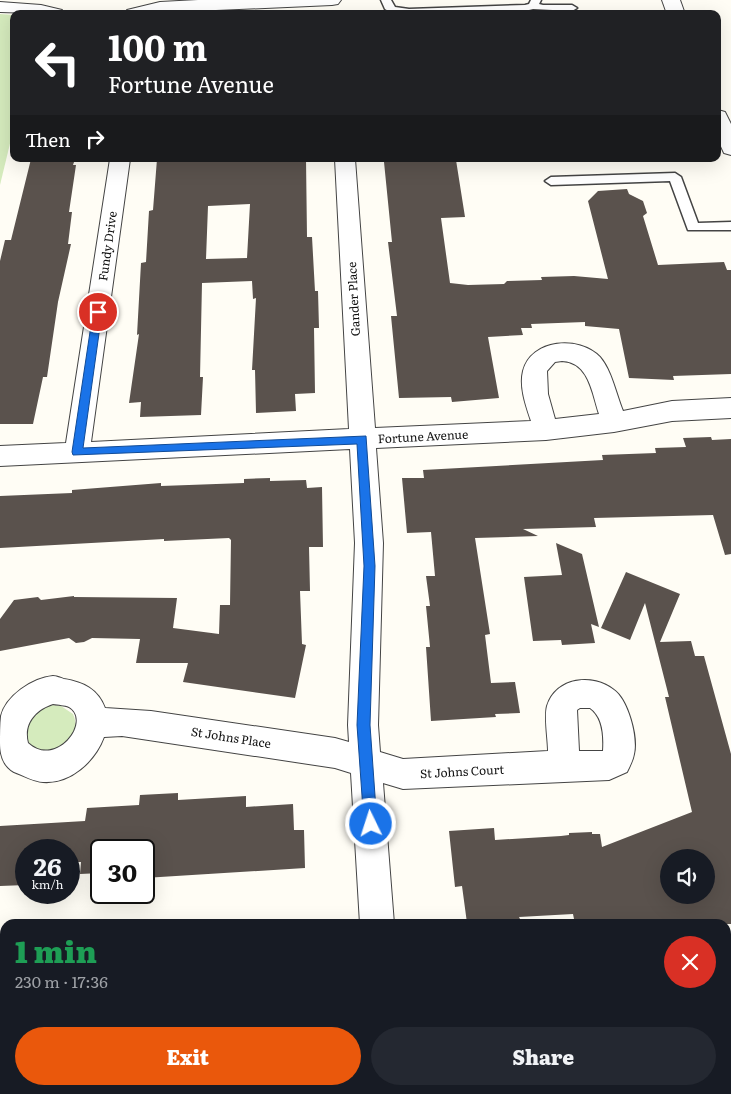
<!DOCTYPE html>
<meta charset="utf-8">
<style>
body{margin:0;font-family:Literata,serif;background:#242831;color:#f1f3f6;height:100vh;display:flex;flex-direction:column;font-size:19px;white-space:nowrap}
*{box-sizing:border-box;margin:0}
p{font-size:16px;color:#9ea1a6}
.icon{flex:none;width:28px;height:28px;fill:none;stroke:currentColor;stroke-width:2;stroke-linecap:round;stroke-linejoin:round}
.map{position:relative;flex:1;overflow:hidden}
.sheet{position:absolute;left:0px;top:919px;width:731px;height:176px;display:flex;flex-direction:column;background:#171b24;border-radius:15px 15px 0 0;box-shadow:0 5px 20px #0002}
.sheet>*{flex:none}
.guide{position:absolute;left:10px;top:10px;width:711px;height:152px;border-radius:10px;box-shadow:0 5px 20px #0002;background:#202124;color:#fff;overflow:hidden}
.buttons{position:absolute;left:660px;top:849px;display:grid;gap:10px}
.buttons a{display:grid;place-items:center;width:55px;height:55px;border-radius:50%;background:#171b24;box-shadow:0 5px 20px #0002;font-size:25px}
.speed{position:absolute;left:15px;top:839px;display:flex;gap:10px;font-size:25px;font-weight:700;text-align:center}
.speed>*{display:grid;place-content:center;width:65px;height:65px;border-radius:50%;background:#171b24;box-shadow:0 5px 20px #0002;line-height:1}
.speed small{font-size:12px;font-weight:400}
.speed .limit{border:2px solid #111;border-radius:8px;background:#fff;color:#111}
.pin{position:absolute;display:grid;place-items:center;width:42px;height:42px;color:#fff;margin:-21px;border:2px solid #fff;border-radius:50%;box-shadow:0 1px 5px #0007}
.me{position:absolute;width:55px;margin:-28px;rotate:356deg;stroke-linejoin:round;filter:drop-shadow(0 0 4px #0008)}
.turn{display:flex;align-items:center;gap:18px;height:105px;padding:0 15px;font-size:22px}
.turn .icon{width:65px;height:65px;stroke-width:2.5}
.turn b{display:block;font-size:35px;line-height:42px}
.then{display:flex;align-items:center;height:48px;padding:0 15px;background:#0003;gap:10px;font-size:19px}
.round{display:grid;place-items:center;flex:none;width:52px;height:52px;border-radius:26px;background:#242831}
.summary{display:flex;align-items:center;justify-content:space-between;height:85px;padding:0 15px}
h1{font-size:30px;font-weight:800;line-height:38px;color:#1e9e55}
.action{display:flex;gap:10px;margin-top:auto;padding:10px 15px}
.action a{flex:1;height:58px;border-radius:30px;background:#ea580c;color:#fff;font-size:20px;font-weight:800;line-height:58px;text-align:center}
.action a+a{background:#242831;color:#f1f3f6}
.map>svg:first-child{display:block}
</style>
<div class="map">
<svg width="731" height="1094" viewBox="0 0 731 1094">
<rect width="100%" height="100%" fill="#fffdf5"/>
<g fill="#d5ebbd">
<path d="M 0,14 L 14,15 L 14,127 L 0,185 Z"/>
<path d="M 53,705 L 61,706 L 73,714 C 81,733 69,740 55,751 C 50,751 43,752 39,751 C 24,746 24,727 32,717 C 38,710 45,707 53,705 Z"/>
</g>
<g fill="#5a524d" fill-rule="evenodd">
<path d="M 31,159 L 75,159 L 73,165 L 76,165 L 69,212 L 72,212 L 68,244 L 71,244 L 58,302 L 47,377 L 43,377 L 33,424 L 0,424 L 0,261 L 5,240 L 11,240 Z"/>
<path d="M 157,159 L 306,159 L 307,237 L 312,237 L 315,291 L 318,291 L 319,328 L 314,328 L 315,393 L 295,394 L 296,411 L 256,413 L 255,370 L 252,370 L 256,298 L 253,299 L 252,281 L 202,283 L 200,377 L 203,377 L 201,415 L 140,417 L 141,402 L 129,403 L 139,334 L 137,335 L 141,263 L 146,262 L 149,211 L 153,210 ZM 250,204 L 247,258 L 206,259 L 208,206 Z"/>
<path d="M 456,160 L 465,217 L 441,218 L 450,283 L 468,285 L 504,284 L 507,281 L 542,280 L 541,277 L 574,276 L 608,279 L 588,201 L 598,191 L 627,189 L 629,194 L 643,201 L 647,213 L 643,216 L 658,265 L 724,262 L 727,270 L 731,270 L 731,374 L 673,376 L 674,380 L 629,378 L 619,329 L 585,326 L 585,322 L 531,324 L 532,328 L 521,328 L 523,335 L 488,337 L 499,398 L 452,402 L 451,397 L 399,398 L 391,316 L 397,316 L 388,242 L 392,242 L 384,162 Z"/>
<path d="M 711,437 L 712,440 L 731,439 L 731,554 L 725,555 L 713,515 L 594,518 L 596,527 L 523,529 L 538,536 L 475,538 L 490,634 L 485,635 L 491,683 L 515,682 L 520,713 L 495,714 L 496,717 L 431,721 L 426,647 L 430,647 L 426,606 L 430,606 L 426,576 L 435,576 L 431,532 L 407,533 L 402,478 L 424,478 L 423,470 L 603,460 L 602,455 L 656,453 L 655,448 L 686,447 L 683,438 Z"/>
<path d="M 270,478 L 270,481 L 306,480 L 307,488 L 322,487 L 323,547 L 309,547 L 310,591 L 300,591 L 302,644 L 306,645 L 295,698 L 183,682 L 188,663 L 136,663 L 140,639 L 92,638 L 84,642 L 76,643 L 69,638 L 0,651 L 0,619 L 14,600 L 38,597 L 41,600 L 74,596 L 74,597 L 177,598 L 173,628 L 219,634 L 220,605 L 230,605 L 231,540 L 229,538 L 164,541 L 164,539 L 0,548 L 0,496 L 72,493 L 72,490 L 161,483 L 161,486 L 244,483 L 244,479 Z"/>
<path d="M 556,543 L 582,554 L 599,627 L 591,624 L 595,643 L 562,645 L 561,640 L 533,641 L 524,577 L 562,575 Z"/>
<path d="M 626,572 L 680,594 L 660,642 L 691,641 L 695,656 L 704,656 L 731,754 L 731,924 L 575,924 L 573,914 L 519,917 L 520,919 L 467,923 L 462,886 L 455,887 L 449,831 L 494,828 L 495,840 L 561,836 L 569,835 L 569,833 L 592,832 L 592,834 L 600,834 L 602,847 L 692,812 L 665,697 L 669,697 L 645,603 L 630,640 L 601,628 ZM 669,858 L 706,858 L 706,895 L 669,895 Z"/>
<path d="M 178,793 L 178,800 L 246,796 L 246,807 L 293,804 L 294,830 L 304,830 L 305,868 L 144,878 L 144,850 L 101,850 L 101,873 L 80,874 L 81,862 L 69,862 L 69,850 L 26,850 L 26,885 L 0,886 L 0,826 L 85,821 L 87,808 L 139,805 L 140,795 Z"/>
</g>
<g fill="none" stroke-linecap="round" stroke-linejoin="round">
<g stroke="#444" stroke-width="3">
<g id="service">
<path d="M 381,0 L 391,0 L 395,7 L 409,9 L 525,5 L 529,4 L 531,0 L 541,0 L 539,4 L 543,5 L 572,5 L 577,8 L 572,11 L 533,9 L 525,11 C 502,12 399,19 385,9 Z"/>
<path d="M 675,173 L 681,177 L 698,223 L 731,222 L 731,230 L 688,230 L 670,181 L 551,185 L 545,181 L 551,177 Z"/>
</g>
</g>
<g stroke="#444" stroke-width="2">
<g id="minor">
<path d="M 198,0 L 341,0 L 338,4 L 332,5 L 124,14 L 127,10 L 160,2 Z"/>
<path d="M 0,2 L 41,5 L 62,10 L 65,14 L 0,12 Z"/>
<path d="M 110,159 L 130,159 L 91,442 L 349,429 L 335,159 L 355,159 L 375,428 L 531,421 C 526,406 519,387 523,371 C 531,339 579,335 600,357 C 612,371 616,394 623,411 L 672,401 L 731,398 L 731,418 L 672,421 L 614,432 L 546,440 L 376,448 L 383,543 L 378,725 L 380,752 L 403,759 L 548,751 C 548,739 544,717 547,706 C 556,677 593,673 614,690 C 628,700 638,737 634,754 C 633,760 630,766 627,772 L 609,780 L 403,789 L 383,783 L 394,924 L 360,924 L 351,773 L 335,768 L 122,736 L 104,737 C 95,761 71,784 43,782 C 35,782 22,775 14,772 C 3,766 0,754 0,743 C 0,735 0,724 1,716 C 6,696 32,678 53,676 C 56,676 61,678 64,679 C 83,682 98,689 105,708 L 151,711 L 335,738 L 349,742 L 348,725 L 355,543 L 350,449 L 0,466 L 0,446 L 66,443 ZM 562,361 C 589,362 592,393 599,414 L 555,419 L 548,394 L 547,371 L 555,362 ZM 53,704 C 58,705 65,705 69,707 C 93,721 56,769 28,743 C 23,724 35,710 53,704 ZM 580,708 L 590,708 C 603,717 604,735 603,751 L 579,751 L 577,710 Z"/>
<path d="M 322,1090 L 402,1090 L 404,1094 L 320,1094 Z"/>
</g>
</g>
<g stroke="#444" stroke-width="2">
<g id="tertiary">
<path d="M 662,0 L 680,0 L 685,14 L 667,14 Z"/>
<path d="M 718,110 L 725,112 L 731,124 L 731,155 L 724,153 L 718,140 Z"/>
</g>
</g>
<use href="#service" fill="#fff" fill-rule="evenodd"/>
<use href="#minor" fill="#fff" fill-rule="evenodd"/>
<use href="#tertiary" fill="#fff" fill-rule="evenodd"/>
</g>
<path fill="#1a73e8" stroke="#114b97" d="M 98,308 L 102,312 L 83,448 L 366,436 L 375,566 L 370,725 L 377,824 L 375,829 L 371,831 L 366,829 L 364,824 L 357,725 L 364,566 L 357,444 L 73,455 L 72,452 L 93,312 Z"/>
<g text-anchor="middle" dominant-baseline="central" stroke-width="5" stroke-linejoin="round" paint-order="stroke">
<g font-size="12" fill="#111" stroke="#fff">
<text transform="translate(107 246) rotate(-82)">Fundy Drive</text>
<text transform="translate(353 299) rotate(-93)">Gander Place</text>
<text transform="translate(423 436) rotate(-3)">Fortune Avenue</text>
<text transform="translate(231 737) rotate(9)">St Johns Place</text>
<text transform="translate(462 771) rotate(-3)">St Johns Court</text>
</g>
</g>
</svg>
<div class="buttons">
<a><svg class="icon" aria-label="sound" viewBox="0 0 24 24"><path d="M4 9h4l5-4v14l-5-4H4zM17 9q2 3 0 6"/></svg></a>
</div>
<div class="speed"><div>26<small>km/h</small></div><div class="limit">30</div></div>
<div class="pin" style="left:98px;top:312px;background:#d93025"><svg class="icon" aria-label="arrive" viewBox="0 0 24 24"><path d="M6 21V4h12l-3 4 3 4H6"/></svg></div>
<svg class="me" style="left:371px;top:824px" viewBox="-20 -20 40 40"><circle r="17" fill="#1a73e8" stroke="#fff" stroke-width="3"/><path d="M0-11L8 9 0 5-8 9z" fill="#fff"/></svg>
<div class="guide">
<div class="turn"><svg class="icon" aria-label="left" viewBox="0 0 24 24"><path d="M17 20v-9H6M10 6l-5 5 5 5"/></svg><div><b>100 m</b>Fortune Avenue</div></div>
<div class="then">Then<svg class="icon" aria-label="right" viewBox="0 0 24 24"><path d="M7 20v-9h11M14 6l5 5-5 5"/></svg></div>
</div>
<section class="sheet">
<div class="summary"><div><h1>1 min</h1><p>230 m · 17:36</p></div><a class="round" style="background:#d93025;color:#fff"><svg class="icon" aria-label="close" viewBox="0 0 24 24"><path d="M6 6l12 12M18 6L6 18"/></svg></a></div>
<div class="action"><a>Exit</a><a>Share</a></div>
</section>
</div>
